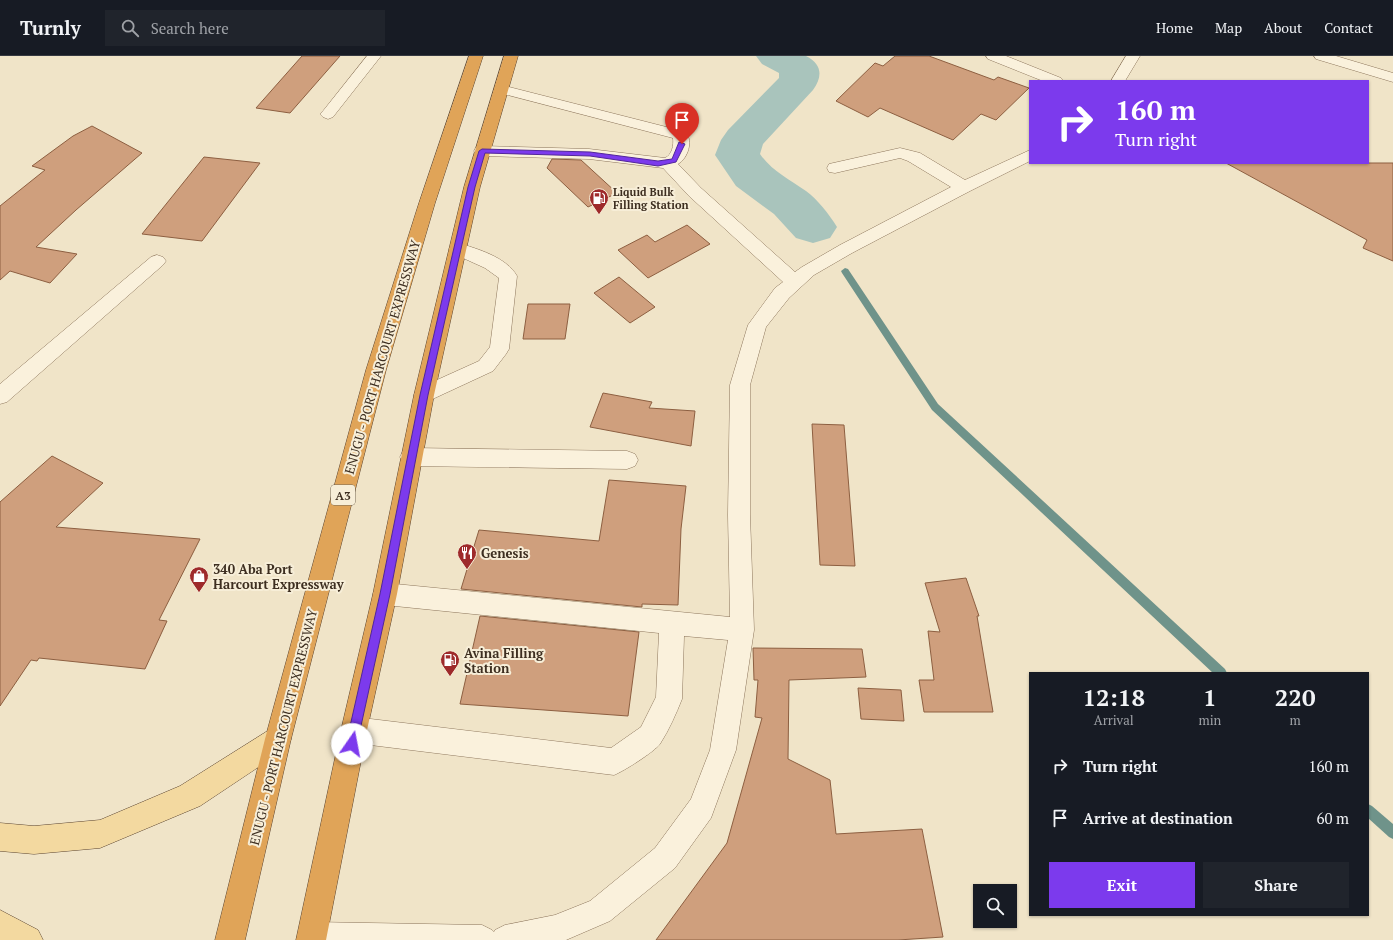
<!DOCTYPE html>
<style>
body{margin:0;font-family:"PT Serif",serif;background:#20242c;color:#f1f3f6;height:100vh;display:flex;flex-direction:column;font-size:15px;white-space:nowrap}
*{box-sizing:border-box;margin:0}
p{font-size:13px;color:#9ea1a6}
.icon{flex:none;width:22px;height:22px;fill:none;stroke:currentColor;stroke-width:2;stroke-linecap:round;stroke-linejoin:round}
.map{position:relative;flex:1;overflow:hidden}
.details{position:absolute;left:1029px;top:616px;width:340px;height:244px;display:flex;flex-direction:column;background:#171b24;border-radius:0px;box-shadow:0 1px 3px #0004}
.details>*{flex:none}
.banner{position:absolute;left:1029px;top:24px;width:340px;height:84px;border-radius:0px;box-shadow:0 1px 3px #0004;background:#7c3aed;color:#fff;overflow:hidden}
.buttons{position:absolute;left:973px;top:828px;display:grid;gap:8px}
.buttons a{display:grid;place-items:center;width:44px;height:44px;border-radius:0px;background:#171b24;box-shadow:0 1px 3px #0004;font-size:20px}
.pin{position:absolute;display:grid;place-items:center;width:34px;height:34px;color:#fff;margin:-41px -17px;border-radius:50% 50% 50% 0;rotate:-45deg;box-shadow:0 0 4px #0007}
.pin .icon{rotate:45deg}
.me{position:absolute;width:44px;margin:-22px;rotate:12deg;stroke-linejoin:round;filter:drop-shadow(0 0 3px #0008)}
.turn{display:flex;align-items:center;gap:14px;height:84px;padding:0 20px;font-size:18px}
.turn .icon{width:52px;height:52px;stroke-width:2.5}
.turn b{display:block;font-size:28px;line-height:34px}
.eta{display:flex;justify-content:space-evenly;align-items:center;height:68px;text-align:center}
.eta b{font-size:24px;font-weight:800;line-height:28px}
.cta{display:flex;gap:8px;margin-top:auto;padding:8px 20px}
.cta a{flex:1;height:46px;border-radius:0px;background:#7c3aed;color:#fff;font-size:16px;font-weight:800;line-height:46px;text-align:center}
.cta a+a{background:#20242c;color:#f1f3f6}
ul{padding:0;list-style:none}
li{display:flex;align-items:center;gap:12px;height:52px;padding:0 20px}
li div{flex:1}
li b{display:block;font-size:15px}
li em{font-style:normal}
header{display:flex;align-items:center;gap:24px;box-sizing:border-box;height:56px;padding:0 20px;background:#171b24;border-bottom:1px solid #363941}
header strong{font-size:19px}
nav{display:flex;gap:22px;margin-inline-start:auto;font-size:14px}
.search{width:280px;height:36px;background:#20242c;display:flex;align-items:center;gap:10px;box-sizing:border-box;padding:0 14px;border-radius:0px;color:#9ea1a6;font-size:15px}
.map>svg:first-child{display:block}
</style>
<header>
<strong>Turnly</strong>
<div class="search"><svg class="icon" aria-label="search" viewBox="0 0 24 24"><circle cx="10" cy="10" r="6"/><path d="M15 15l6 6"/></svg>Search here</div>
<nav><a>Home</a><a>Map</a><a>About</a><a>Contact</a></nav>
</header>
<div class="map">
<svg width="1393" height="884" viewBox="0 0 1393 884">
<rect width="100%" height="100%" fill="#f0e4c8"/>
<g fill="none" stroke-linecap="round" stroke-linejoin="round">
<g fill="#6f938a" fill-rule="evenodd">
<path d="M 845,212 L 848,213 L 938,348 L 1225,613 L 1227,617 L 1213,617 L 932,354 L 842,217 L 841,215 Z"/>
<path d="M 1368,748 L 1372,750 L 1393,768 L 1393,783 L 1389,781 L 1368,762 Z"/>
</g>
<path fill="#a9c4bc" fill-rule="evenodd" d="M 756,0 L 806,0 C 822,8 823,20 813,34 L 763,88 L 760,98 C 772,115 789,123 806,135 C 818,144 829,158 837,171 L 830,182 L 813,187 L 796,182 L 774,158 L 736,130 L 715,99 L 721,84 L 728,74 L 779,22 L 779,17 L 762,8 Z"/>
</g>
<g fill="#cf9f7d" stroke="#8d5f41">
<path d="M 302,0 L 340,0 L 290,57 L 256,52 Z"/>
<path d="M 895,0 L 929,0 L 994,24 L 998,21 L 1029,32 L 996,64 L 981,58 L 953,84 L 880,52 L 868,61 L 836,45 L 875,7 L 883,10 Z"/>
<path d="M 92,70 L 142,97 L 76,154 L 36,191 L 77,198 L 50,227 L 10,215 L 0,224 L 0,150 L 45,114 L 32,110 L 73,80 Z"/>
<path d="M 204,101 L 260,107 L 202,185 L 142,178 Z"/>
<path d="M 552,103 L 581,104 L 617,137 L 588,151 L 547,112 Z"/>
<path d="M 1226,107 L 1393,107 L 1393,205 L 1363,192 L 1367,184 Z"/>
<path d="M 687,169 L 710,188 L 648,222 L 618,194 L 647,179 L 655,186 Z"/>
<path d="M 619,221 L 655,251 L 630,267 L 594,237 Z"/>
<path d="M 528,248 L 570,248 L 565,283 L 523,283 Z"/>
<path d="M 603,337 L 652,346 L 649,352 L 695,355 L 691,390 L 590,371 Z"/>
<path d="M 812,368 L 844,369 L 855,510 L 820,509 Z"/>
<path d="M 52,400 L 103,427 L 56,471 L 200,483 L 159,564 L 167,565 L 145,613 L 39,602 L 37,605 L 31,604 L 0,650 L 0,446 Z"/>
<path d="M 609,424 L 686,430 L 681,473 L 678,549 L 642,548 L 642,551 L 461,533 L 479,474 L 599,485 Z"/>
<path d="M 966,522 L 979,560 L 977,560 L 993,656 L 924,656 L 919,624 L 934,624 L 928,575 L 940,576 L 925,527 Z"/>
<path d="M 480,560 L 639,576 L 628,660 L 460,648 Z"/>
<path d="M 753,592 L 862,593 L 866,621 L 789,624 L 788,703 L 830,724 L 836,778 L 922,773 L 943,881 L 898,884 L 656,884 L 727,787 L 762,662 L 755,661 L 758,624 L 754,624 Z"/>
<path d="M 858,632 L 901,634 L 904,665 L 861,663 Z"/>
</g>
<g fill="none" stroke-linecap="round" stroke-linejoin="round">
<g stroke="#8d765c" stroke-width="1">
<g id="minor">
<path d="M 367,0 L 381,0 L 333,61 L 328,63 L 323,61 L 320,58 L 323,55 Z"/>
<path d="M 986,0 L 1006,0 L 1061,22 L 1063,25 L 1043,25 L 988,3 Z"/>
<path d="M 1126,0 L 1140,0 L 1125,25 L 1111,25 Z"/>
<path d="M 1314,0 L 1336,0 L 1393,17 L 1393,26 L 1316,3 Z"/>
<path d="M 501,29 L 686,76 C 693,86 688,102 678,108 L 701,132 L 795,216 L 802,211 L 840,189 L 951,131 L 908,105 L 900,102 L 835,117 L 829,116 L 827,112 L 829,108 L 900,92 L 920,97 L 965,124 L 1030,94 L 1030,105 L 970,135 L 852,197 L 814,219 L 789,242 L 766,271 L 750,329 L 750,459 L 754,574 L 736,694 L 711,762 L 675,812 L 610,865 L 566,884 L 298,884 L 297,881 L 302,871 L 312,866 L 482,869 L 492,874 L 494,876 L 495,874 L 505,869 L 555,859 L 590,845 L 655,792 L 691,743 L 710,694 L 728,584 L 684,580 L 682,643 C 676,658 669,674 660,688 C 654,696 624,715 614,719 L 354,687 L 345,683 L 341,674 L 345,665 L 354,661 L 611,692 L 641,671 L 656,641 L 659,577 L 385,549 L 377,546 L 373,538 L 377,530 L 385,527 L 730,561 L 728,459 L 730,329 L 748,269 L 775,232 L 783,226 L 689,140 L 663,112 L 589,103 L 482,100 L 476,99 L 474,95 L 476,91 L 482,90 L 589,93 L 665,102 C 672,99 674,89 673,82 L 496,36 L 494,33 L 496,30 Z"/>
<path d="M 458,187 C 478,193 506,201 517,220 L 509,293 L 506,298 L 493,315 L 424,347 L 417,345 L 414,339 L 417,333 L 479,305 L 490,291 L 499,222 L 485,212 L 452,197 L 449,193 L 452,189 Z"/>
<path d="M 157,199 L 163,201 L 166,205 L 163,209 L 7,346 L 0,348 L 0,328 L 151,201 Z"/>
<path d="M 411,392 L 627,395 L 635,398 L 638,404 L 635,410 L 627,413 L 411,410 L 403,407 L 400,401 L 403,395 Z"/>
</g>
</g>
<g stroke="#5b4430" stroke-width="1">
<g id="major">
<path d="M 278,670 L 287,674 L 291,683 L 287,692 L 200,750 L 100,792 L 34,798 L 0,795 L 0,767 L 34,770 L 100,764 L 180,730 L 269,674 Z"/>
<path d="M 0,854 L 38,874 L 43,884 L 0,884 Z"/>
</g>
</g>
<g stroke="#5b4430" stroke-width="1">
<g id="highway">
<path d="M 469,0 L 483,0 L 435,147 L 386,314 L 291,683 L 245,884 L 215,884 L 265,683 L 366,314 L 419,147 Z"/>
<path d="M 504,0 L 518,0 L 480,131 L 434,339 L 397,538 L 367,674 L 326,884 L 296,884 L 341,674 L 373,538 L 414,339 L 464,131 Z"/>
</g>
</g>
<use href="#minor" fill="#faf1dc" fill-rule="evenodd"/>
<use href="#major" fill="#f3d9a0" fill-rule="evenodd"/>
<use href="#highway" fill="#e0a458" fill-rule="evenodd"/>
</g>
<path fill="#7c3aed" stroke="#51269a" d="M 679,86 L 685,88 L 676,106 L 658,110 L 590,100 L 485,97 L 475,131 L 428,339 L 390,538 L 357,688 L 355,692 L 352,693 L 348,692 L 346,688 L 380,538 L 420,339 L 468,131 L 479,95 L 482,93 L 590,96 L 658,105 L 672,103 Z"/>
<defs>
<g id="fuel-pin" transform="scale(1)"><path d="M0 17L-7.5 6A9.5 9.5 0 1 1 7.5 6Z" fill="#9e2a2b" stroke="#f7eed8"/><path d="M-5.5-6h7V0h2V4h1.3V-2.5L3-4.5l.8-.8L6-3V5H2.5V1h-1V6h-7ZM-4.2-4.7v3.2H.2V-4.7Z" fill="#fff"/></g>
<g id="restaurant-pin" transform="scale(1)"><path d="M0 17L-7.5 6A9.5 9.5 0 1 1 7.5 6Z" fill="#9e2a2b" stroke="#f7eed8"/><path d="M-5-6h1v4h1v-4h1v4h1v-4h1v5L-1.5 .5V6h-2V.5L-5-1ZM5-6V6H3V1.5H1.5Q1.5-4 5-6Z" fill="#fff"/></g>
<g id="shop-pin" transform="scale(1)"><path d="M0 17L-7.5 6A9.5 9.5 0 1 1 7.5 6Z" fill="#9e2a2b" stroke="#f7eed8"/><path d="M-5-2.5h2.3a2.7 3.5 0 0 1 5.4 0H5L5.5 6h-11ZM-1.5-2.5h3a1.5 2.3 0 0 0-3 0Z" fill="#fff"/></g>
</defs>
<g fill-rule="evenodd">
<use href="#fuel-pin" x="599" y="142"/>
<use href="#restaurant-pin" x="467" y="497"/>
<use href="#shop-pin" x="199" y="520"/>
<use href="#fuel-pin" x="450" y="604"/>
</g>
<g text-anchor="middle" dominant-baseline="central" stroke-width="4" stroke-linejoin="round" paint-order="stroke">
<g font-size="11" font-weight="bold" fill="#3d2e20" stroke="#f7eed8" text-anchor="start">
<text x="613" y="136">Liquid Bulk<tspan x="613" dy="13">Filling Station</tspan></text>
</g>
<rect fill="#f7eed8" stroke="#756857" stroke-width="1" x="331" y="429" width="24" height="20" rx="3"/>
<g font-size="12" font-weight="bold" fill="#3d2e20">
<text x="343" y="439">A3</text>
</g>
<g font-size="13" fill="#3d2e20" stroke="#f7eed8">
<text transform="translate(382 301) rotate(-74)">ENUGU - PORT HARCOURT EXPRESSWAY</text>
<text transform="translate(283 671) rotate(-76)">ENUGU - PORT HARCOURT EXPRESSWAY</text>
</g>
<g font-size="13" font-weight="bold" fill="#3d2e20" stroke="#f7eed8" text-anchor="start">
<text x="481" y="497">Genesis</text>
<text x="213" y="513">340 Aba Port<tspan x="213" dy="15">Harcourt Expressway</tspan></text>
<text x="464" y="597">Avina Filling<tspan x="464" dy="15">Station</tspan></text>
</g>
</g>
</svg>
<div class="buttons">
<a><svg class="icon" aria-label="search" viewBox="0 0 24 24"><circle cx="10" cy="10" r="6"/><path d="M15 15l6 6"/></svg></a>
</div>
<div class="pin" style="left:682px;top:88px;background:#d93025"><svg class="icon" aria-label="arrive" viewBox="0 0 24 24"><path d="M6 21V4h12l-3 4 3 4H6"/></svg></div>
<svg class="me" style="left:352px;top:688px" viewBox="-20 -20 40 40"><circle r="19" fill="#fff"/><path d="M0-13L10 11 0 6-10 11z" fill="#7c3aed"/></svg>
<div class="banner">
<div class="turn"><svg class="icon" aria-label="right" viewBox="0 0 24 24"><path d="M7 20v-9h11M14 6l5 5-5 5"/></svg><div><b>160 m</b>Turn right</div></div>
</div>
<section class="details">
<div class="eta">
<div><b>12:18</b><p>Arrival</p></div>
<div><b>1</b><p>min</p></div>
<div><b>220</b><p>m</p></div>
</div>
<ul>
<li><svg class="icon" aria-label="right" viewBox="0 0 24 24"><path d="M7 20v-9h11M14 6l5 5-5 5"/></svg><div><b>Turn right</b></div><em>160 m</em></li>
<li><svg class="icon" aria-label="arrive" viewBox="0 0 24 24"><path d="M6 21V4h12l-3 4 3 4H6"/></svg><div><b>Arrive at destination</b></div><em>60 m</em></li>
</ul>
<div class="cta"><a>Exit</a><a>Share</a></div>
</section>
</div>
